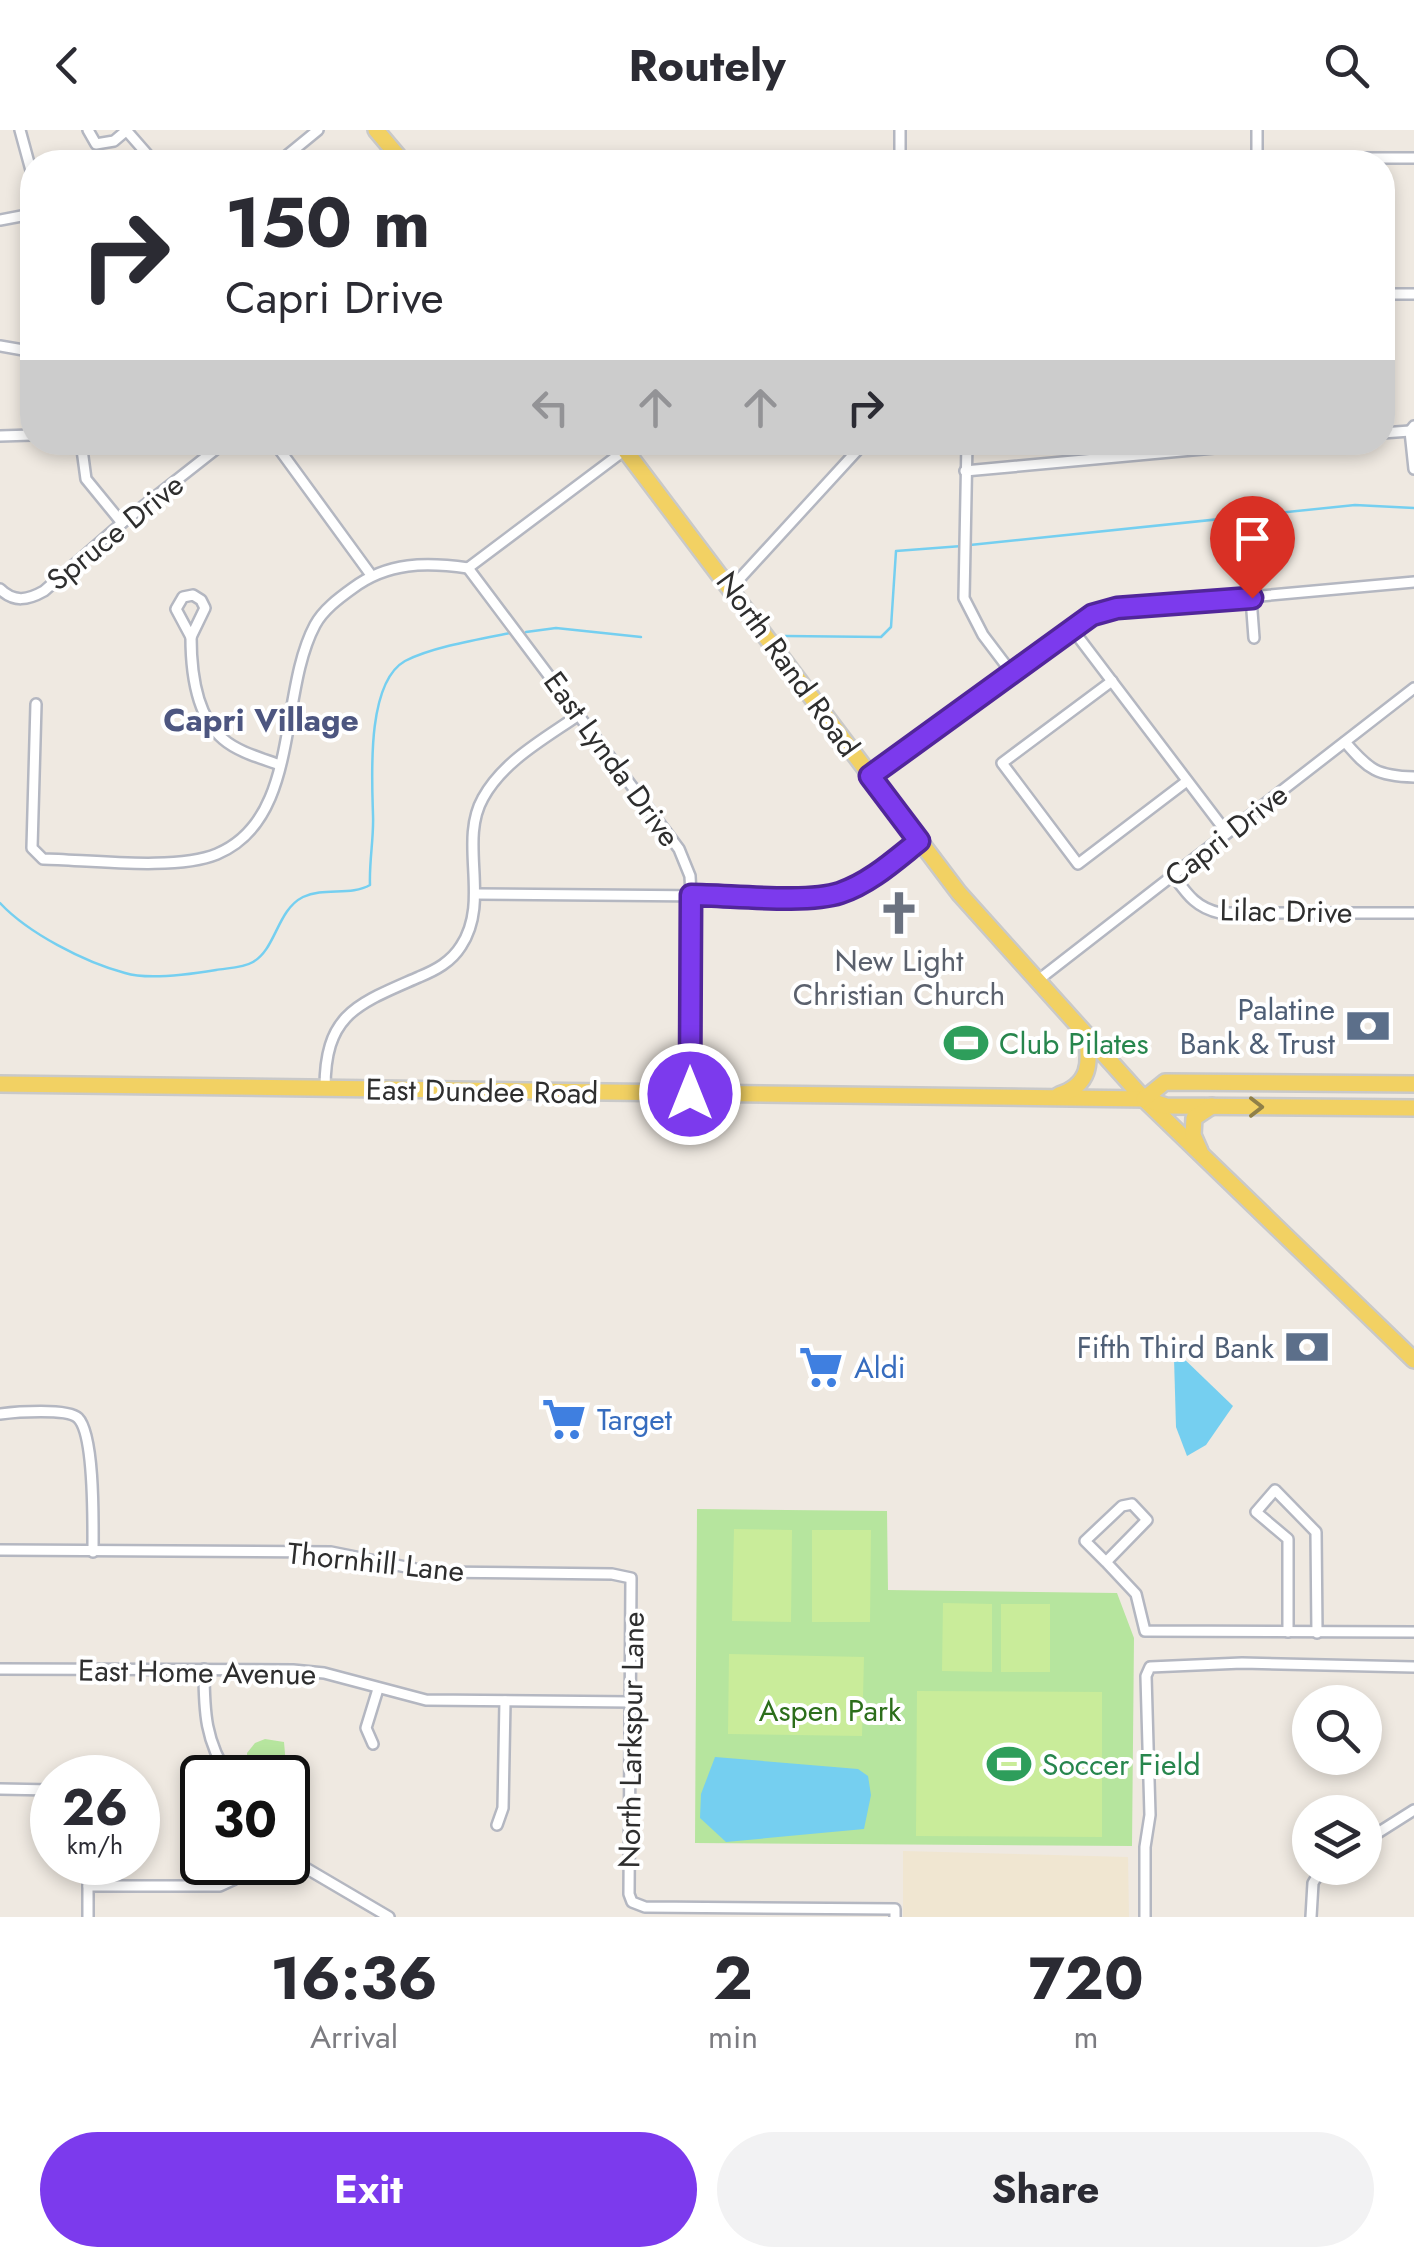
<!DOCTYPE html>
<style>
body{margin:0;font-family:Jost,sans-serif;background:#f2f2f3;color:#2b2b33;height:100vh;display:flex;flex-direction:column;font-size:38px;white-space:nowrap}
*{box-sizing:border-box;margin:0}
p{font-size:32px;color:#7c7c81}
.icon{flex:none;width:55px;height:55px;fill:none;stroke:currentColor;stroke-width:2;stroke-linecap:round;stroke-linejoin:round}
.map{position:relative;height:1787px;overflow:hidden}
.side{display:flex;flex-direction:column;background:#fff;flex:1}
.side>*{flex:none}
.guide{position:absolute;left:20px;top:20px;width:1375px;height:305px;border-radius:40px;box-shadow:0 5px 15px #0003;background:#fff;color:#2b2b33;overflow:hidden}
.tools{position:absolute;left:1292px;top:1555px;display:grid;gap:20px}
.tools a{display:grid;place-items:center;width:90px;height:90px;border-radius:50%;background:#fff;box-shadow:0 5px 15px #0003;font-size:50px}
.speed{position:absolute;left:30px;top:1625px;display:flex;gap:20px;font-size:50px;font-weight:700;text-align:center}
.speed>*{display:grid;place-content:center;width:130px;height:130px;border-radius:50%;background:#fff;box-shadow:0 5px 15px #0003;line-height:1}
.speed small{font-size:25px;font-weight:400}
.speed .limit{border:5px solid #111;border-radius:15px;background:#fff;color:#111}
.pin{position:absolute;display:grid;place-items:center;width:85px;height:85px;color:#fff;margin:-102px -42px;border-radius:50% 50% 50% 0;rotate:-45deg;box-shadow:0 0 10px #0007}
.pin .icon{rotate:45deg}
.me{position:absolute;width:110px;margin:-55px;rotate:0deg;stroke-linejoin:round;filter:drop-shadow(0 0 8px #0008)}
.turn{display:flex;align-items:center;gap:35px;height:210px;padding:0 40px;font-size:45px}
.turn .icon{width:130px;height:130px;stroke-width:2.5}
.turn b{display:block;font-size:70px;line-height:85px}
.lanes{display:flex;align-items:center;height:95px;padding:0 40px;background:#0003;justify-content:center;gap:50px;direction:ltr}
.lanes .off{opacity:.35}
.eta{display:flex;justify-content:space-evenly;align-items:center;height:170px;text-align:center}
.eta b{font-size:60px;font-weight:700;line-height:70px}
.action{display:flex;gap:20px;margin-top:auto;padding:20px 40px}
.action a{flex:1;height:115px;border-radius:60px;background:#7c3aed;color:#fff;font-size:40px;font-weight:700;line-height:115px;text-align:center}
.action a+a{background:#f2f2f3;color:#2b2b33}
header{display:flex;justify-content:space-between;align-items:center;height:130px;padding:0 40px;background:#fff;font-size:45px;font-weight:700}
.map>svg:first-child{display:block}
</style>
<header><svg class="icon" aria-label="back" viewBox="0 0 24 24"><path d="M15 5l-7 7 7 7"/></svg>Routely<svg class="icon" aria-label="search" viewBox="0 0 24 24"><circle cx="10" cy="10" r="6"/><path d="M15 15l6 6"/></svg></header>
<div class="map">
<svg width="1414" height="1787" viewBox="0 0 1414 1787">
<rect width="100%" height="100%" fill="#efe9e1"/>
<path fill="#f0e6d1" d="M 903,1721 L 1128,1727 L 1129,1787 L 903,1787 Z"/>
<g fill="#b6e59e">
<path d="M 697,1379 L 887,1381 L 888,1460 L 1117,1463 L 1134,1508 L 1132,1716 L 695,1713 Z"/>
<path d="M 265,1609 L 284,1612 L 287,1647 L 248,1647 L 247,1623 L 255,1613 Z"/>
</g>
<g fill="#c9ec9a">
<path d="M 734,1399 L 792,1400 L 791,1492 L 732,1491 Z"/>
<path d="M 812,1400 L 871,1400 L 870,1492 L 812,1492 Z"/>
<path d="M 943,1473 L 992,1474 L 992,1542 L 942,1541 Z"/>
<rect x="1001" y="1474" width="49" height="68"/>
<path d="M 729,1524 L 864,1527 L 862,1606 L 728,1604 Z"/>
<path d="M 917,1561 L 1102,1562 L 1102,1707 L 916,1706 Z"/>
</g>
<g fill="#75cff0">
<path d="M 1179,1224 L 1233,1276 L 1206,1315 L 1187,1326 L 1176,1297 L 1174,1228 Z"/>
<path d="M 715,1627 L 858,1639 L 868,1646 L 871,1665 L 864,1699 L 726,1712 L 700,1688 L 701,1664 Z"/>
</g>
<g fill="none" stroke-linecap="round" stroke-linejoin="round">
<g stroke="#75cff0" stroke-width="2.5">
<path d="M 970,415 L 1355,375 L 1414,378"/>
<path d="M 526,502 L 556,498 L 641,507"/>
<path d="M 785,506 L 881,507 L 891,497 L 896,421 L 962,416"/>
<path d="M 0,773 C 28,803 84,832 125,843 C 147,850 192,844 216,840 C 227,838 243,838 253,832 C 276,819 277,780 303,767 C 324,757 351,766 370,755 C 369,731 374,708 373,685 C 372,648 366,553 405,531 C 432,517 480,509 510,503"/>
</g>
<g stroke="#b4b7c1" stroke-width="14">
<g id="minor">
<path d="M 20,0 L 32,44"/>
<path d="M 88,0 L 96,14 L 114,11 L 127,0"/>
<path d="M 126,0 L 154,32"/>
<path d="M 900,0 L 900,32"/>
<path d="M 1257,30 L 1257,0"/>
<path d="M 279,32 L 318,0"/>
<path d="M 1036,32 L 1059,28 L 1414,28"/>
<path d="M 0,90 L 32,84"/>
<path d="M 1382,164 L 1414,164"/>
<path d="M 0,216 L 29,221 L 32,202"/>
<path d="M 1414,296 L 1410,301 L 1414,339"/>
<path d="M 1382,303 L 1410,301"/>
<path d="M 0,306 L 32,305"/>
<path d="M 81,312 L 86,349 L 122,393"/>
<path d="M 274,312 L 371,445"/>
<path d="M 967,312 L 964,468 L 983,505 L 1011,542"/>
<path d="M 965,341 L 1281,312"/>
<path d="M 468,438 L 679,719 L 690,746 L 691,765 L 690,964"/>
<path d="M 468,438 L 625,320"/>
<path d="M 732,457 L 865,312"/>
<path d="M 0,459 C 14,473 28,470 44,461 L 122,393 L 225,312"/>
<path d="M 193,465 L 201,470 L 205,478 L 191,507 L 176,479 L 183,467 Z"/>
<path d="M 1251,468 L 1254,508"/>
<path d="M 1073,500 L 1227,703"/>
<path d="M 191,507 C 191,540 195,585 223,609 C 238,622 261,628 280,635"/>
<path d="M 1112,551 L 1002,633 L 1078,734 L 1187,651"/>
<path d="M 36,574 L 32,718 L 43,729 C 90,730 176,741 217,724 C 301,689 278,564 315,495 C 323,480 339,468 353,458 C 388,432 426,432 468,438"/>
<path d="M 1345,612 C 1369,640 1377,646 1414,647"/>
<path d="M 870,646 L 1092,485 L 1117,479 L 1414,452"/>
<path d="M 1173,745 C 1187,764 1196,778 1220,783 L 1414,783"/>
<path d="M 475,764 L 814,767 C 857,761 885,737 919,711"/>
<path d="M 1037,851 L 1414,558"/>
<path d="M 325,958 C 325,883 358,874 419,847 C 436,840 451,832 461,816 C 491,771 458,712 483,668 C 504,630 546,608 580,584"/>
<path d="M 0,1284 C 15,1282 68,1278 78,1288 C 95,1305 93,1397 93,1422"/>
<path d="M 0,1420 L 331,1422 L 431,1442 L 612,1444 L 631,1448 L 629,1764 L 632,1772 L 645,1777 L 895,1779 L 895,1787"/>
<path d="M 1106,1432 L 1085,1411 L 1122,1376 L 1132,1374 L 1147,1390 L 1106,1432 L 1136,1464 L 1145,1501 L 1414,1502"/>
<path d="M 1288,1502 L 1288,1409 L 1256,1382 L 1275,1360 L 1316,1402 L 1317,1503"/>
<path d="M 0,1539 L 293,1540 L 324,1543 L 426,1570 L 631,1572"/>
<path d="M 204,1539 C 204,1581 205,1612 230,1648"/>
<path d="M 373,1614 L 366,1598 L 378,1559"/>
<path d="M 0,1659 L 52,1660"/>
<path d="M 497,1695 L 503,1678 L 505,1571"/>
<path d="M 1365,1711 L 1414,1680"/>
<path d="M 288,1722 L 304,1737 L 389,1787"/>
<path d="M 88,1756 L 220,1756 L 233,1750 L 255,1732"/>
<path d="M 88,1787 L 88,1732"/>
<path d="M 1145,1787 L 1145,1717 L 1150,1685 L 1146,1546 L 1150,1537 L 1242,1533 L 1414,1537"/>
<path d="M 1311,1787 L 1313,1753 L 1322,1738"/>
</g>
</g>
<g stroke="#c9c9c9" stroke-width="20">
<g id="primary">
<path d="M 376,0 L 403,32"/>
<path d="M 619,312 L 959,763 L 1144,969 L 1414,1230"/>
<path d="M 0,954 L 1144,969 L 1166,976 L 1414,978"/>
<path d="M 1059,965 C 1090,955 1091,933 1086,905"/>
<path d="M 1144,969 L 1165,952 L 1414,954"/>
<path d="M 1200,1021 L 1193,1005 L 1194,988 L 1212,976"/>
</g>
</g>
<use href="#minor" stroke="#fff" stroke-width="9"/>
<use href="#primary" stroke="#f2d163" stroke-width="15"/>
</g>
<defs><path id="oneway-chevron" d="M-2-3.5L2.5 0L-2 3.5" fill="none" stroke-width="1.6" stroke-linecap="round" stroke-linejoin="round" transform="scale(2.5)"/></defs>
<use stroke="#908048" href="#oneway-chevron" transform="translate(1256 977)"/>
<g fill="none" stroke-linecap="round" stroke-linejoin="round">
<g stroke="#51269a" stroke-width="25">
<path id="route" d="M 690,964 L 691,765 C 729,765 807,774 840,763 C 870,753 895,730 919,711 L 870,646 L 1092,485 L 1117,478 L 1252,468"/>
</g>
<use href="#route" stroke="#7c3aed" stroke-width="18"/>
</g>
<defs>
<g id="church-bare" transform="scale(3.45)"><path d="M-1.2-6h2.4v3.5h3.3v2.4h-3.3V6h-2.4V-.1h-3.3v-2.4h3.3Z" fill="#6b7280" stroke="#fff" stroke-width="2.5" paint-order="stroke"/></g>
<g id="bank-bare" transform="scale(3.45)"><path d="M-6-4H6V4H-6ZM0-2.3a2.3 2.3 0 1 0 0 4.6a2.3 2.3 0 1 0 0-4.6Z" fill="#5c6f8a" stroke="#fff" stroke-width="2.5" paint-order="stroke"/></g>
<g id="stadium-bare" transform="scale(3.45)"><path d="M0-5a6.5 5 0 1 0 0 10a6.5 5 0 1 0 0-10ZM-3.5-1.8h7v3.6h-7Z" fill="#2e9e5b" stroke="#fff" stroke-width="2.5" paint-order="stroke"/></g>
<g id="supermarket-bare" transform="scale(3.45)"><path d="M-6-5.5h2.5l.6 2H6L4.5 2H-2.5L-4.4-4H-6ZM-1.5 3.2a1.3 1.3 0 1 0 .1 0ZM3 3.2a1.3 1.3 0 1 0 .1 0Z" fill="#3f7fe0" stroke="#fff" stroke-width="2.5" paint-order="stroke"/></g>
</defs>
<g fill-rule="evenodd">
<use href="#church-bare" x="899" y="783"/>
<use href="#bank-bare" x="1368" y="896"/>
<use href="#stadium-bare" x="966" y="913"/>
<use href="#bank-bare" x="1307" y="1217"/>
<use href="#supermarket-bare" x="821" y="1237"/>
<use href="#supermarket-bare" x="564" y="1289"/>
<use href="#stadium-bare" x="1009" y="1634"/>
</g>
<g text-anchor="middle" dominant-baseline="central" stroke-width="8" stroke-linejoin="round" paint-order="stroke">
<g font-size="30" fill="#2e2e2e" stroke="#fff">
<text transform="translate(115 402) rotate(-39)">Spruce Drive</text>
<text transform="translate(788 534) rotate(54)">North Rand Road</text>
<text transform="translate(612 629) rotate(54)">East Lynda Drive</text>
<text transform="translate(1226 705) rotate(-38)">Capri Drive</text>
<text transform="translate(1286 781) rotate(1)">Lilac Drive</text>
<text transform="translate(482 961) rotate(1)">East Dundee Road</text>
<text transform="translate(376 1432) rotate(6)">Thornhill Lane</text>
<text transform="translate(197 1542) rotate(1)">East Home Avenue</text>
<text transform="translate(631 1610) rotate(-89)">North Larkspur Lane</text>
</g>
<g font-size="30" fill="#5b616d" stroke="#fff">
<text x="899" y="830">New Light<tspan x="899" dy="34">Christian Church</tspan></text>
</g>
<g font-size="30" fill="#4e5e75" stroke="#fff" text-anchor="end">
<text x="1335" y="879">Palatine<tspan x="1335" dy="34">Bank &amp; Trust</tspan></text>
<text x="1274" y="1217">Fifth Third Bank</text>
</g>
<g font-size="30" fill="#27864d" stroke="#fff" text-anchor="start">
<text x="999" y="913">Club Pilates</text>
<text x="1042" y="1634">Soccer Field</text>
</g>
<g font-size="30" fill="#366cbe" stroke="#fff" text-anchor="start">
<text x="854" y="1237">Aldi</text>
<text x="597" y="1289">Target</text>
</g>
<g font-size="30" fill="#2c6e1b" stroke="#fff">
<text x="830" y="1580">Aspen Park</text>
</g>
<g font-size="32" font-weight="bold" fill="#4d5680" stroke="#fff">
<text x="261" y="590">Capri Village</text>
</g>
</g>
</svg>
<div class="tools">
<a><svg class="icon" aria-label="search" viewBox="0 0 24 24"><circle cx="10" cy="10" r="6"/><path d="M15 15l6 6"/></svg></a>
<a><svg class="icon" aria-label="layers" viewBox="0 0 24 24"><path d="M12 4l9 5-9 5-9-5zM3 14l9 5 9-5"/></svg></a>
</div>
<div class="speed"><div>26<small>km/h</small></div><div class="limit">30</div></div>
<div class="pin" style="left:1252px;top:468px;background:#d93025"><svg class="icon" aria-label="arrive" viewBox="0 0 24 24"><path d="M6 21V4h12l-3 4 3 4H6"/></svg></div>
<svg class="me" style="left:690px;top:964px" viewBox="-20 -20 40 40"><circle r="17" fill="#7c3aed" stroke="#fff" stroke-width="3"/><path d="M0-11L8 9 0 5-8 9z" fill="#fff"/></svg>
<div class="guide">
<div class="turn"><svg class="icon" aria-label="right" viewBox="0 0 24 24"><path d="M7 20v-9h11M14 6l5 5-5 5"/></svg><div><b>150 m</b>Capri Drive</div></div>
<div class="lanes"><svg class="icon off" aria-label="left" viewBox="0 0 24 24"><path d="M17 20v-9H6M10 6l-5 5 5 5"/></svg><svg class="icon off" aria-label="ahead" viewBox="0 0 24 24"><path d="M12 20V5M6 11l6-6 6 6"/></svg><svg class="icon off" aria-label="ahead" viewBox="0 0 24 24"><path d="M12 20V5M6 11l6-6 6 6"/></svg><svg class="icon" aria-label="right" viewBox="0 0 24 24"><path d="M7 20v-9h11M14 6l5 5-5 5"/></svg></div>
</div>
</div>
<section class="side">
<div class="eta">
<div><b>16:36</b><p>Arrival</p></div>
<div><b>2</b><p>min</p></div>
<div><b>720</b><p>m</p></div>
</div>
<div class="action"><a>Exit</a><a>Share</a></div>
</section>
